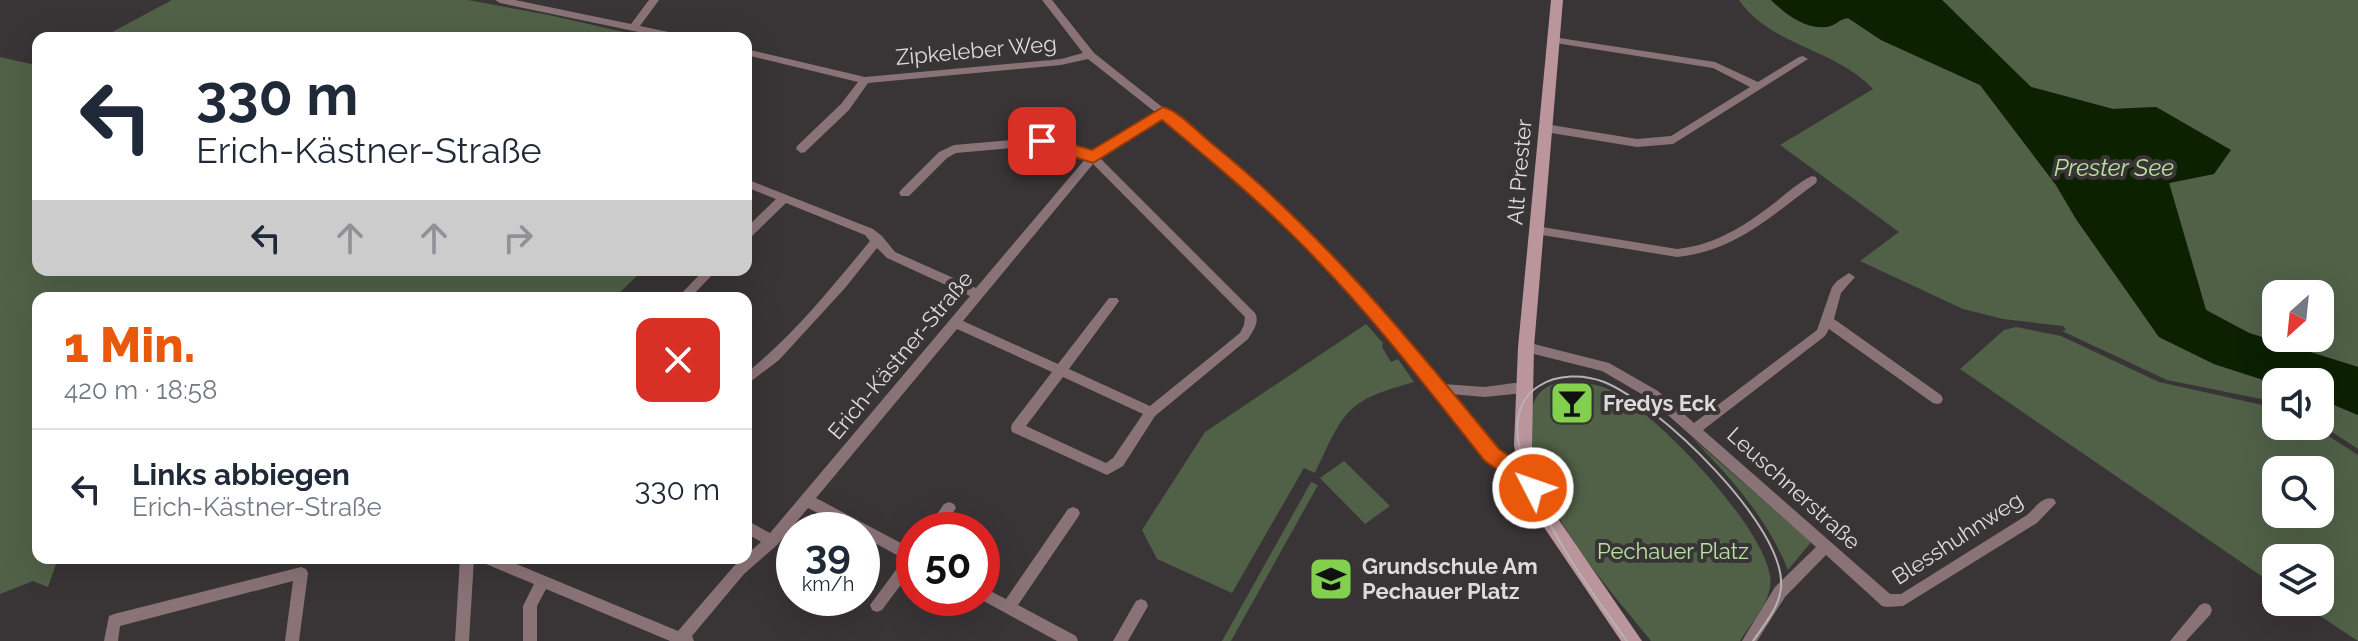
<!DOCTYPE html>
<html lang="de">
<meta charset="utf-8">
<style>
body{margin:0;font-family:Raleway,sans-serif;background:#f6f6f7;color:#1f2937;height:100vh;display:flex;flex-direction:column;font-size:30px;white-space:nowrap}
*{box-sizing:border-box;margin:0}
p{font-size:26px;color:#747a83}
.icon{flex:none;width:44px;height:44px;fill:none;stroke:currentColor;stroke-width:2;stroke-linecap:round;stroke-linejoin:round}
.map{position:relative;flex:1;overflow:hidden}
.panel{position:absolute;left:32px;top:292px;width:720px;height:272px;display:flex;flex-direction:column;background:#fff;border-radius:16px;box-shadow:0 8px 32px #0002}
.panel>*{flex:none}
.top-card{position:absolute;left:32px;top:32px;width:720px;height:244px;border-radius:16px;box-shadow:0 8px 32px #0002;background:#fff;color:#1f2937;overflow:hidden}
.needle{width:52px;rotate:207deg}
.fabs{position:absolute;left:2262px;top:280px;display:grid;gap:16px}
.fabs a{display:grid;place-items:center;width:72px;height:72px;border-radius:16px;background:#fff;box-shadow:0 8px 32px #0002;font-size:40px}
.speed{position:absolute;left:776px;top:512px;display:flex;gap:16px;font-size:40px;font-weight:700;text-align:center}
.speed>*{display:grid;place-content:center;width:104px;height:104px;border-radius:50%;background:#fff;box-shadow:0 8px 32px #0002;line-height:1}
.speed small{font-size:20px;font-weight:400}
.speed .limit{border:12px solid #d22;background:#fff;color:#111}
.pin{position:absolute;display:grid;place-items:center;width:68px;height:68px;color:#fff;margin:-34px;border-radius:16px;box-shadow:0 4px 12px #0006}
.me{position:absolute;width:88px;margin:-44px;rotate:311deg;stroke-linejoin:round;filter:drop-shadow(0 0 6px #0008)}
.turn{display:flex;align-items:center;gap:28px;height:168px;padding:0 32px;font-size:36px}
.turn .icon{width:104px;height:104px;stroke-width:2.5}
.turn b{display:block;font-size:56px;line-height:68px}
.lanes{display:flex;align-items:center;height:76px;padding:0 32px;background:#0003;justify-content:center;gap:40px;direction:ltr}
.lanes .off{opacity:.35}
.round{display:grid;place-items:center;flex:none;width:84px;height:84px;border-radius:16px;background:#f6f6f7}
.head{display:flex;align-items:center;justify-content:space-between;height:136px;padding:0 32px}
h1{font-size:48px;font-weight:800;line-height:60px;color:#ea580c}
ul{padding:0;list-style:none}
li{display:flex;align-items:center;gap:24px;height:120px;padding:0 32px;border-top:2px solid #e0e1e3}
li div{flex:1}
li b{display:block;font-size:30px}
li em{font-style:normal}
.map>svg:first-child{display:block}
</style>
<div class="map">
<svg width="2358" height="641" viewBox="0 0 2358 641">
<rect width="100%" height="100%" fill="#393435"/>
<g fill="#516148" fill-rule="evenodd">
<path d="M 172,0 L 468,0 L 549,15 L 650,38 L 101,38 Z"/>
<path d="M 1739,0 L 1771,0 L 1795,19 L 1818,27 L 1848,18 L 1881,40 L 1980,85 L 2056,185 L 2076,219 L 2159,337 L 2214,364 L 2276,384 L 2276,402 L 2167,380 L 2062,331 L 2066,330 L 2063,326 L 2003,319 L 1963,309 L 1860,261 L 1899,232 L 1780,145 L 1873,89 C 1834,48 1772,47 1739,0 Z"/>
<path d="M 1942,0 L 2358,0 L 2358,367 L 2249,333 L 2206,310 L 2169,183 L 2213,174 L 2230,150 L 2156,107 L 2113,109 L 2031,87 ZM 2276,294 L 2320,294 L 2320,338 L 2276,338 Z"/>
<path d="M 0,57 L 31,64 L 38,62 L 38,270 L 643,270 L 614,298 L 38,298 L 38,558 L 58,558 L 48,587 L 33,581 L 0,594 Z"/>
<path d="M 1366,324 L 1383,343 L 1382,347 L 1391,362 L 1398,359 L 1414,382 C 1345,401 1345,410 1315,473 L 1304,468 L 1232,593 L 1157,559 L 1142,530 L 1205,432 Z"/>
<path d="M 2016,327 L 2061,336 L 2159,382 L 2276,408 L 2276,426 L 2313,426 L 2358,455 L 2358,641 L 2299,602 L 2320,602 L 2320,558 L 2276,558 L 2276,586 L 1960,369 L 2004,330 ZM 2276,470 L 2320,470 L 2320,514 L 2276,514 Z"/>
<path d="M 1559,382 C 1576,382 1592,382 1608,389 C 1654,410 1763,525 1770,576 C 1774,599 1752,622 1740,641 L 1651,641 C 1605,583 1532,506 1531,429 C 1530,404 1534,390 1559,382 Z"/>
<path d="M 2320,399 L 2358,415 L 2358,449 L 2320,424 Z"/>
<path d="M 1692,438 L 1811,542 L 1788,570 C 1768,519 1730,477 1692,438 Z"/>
<path d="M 1344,461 L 1390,506 L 1365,524 L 1320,478 Z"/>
<path d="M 1311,482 L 1318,485 L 1231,641 L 1222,641 Z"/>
</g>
<path fill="#0b2100" d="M 1771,0 L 1942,0 L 2031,87 L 2113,109 L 2156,107 L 2231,150 L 2214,174 L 2169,183 L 2206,310 L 2249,333 L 2358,367 L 2358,415 L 2320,399 L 2320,382 L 2276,384 L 2214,364 L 2159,337 L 2076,219 L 2056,185 L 1980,85 L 1881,40 L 1848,18 C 1840,19 1838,23 1831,26 C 1808,32 1786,15 1771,0 Z"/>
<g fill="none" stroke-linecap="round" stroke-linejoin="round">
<g fill="#8a7377" fill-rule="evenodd">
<path d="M 495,0 L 515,0 L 631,24 L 649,0 L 659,0 L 640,26 L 683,35 L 688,38 L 667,38 L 500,3 Z"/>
<path d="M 1042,0 L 1052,0 L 1094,53 L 1234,164 L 1326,251 L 1400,332 L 1443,384 L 1485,387 L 1514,383 L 1528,384 L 1530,388 L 1528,392 L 1524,393 L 1485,397 L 1450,394 L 1497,451 L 1511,461 L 1533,467 L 1535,471 L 1533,475 C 1516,478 1501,468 1487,459 C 1433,390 1379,320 1318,257 C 1269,207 1216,162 1162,118 L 1100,158 L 1255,313 C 1260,322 1253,331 1248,339 L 1155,416 L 1123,466 L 1107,475 L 1012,432 L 1011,428 L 1012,424 L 1052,372 L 957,329 L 816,498 L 914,550 L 914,567 L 882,610 L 877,612 L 872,610 L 870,605 L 904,559 L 862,536 L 862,530 L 850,530 L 808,508 L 777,545 L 744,574 L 692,636 L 694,641 L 670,641 L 546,589 L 537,606 L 537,641 L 523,641 L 523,606 L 534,584 L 481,562 L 479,558 L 502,558 L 678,631 L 734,566 L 743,558 L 746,558 L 746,555 L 761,542 L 746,533 L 746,520 L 770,533 L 970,296 L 887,258 L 877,248 L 845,288 L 779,360 L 746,385 L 746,373 C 793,336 832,287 870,241 L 865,235 L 786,203 L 750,238 L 746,239 L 746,228 L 776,199 L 746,187 L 746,179 L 873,229 L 882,236 L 895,252 L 976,288 L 1086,158 L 1046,145 L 956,153 L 947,158 L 909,196 L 901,196 L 899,193 L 901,190 L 939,152 L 954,145 L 1047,137 L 1092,153 L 1155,112 L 1088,59 L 1061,65 L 868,83 L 849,110 L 805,152 L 801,153 L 796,149 L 797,146 L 841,104 L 858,82 L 746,55 L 746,49 L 865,77 L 1061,59 L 1083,53 ZM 1093,164 L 1245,317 L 1244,325 L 1240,333 L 1150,406 L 1069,369 L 1117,304 L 1119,301 L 1117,298 L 1109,298 L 1058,364 L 963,321 ZM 1063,377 L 1143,414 L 1113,458 L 1106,463 L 1026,426 Z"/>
<path d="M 1553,37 L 1715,62 L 1758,82 L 1799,57 L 1803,56 L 1808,59 L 1673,144 L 1637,147 L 1545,132 L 1540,128 L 1545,124 L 1637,139 L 1671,136 L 1750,87 L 1713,68 L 1549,42 L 1549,38 Z"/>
<path d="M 1812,176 L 1816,177 L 1817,180 L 1816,183 C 1771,216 1735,251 1677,257 L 1536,234 L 1530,230 L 1536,226 L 1677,249 C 1716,245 1746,225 1777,201 C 1788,192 1799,182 1812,176 Z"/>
<path d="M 704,270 L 717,270 L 690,298 L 677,298 Z"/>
<path d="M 1849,273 L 1855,277 L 1841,293 L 1834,319 L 1941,395 L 1943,399 L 1941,403 L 1937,404 L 1933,403 L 1829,329 L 1825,336 L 1703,430 L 1890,594 L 1901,594 L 2027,515 C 2035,508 2043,495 2054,499 L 2056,503 L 2037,523 L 1903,606 L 1887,607 L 1882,606 L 1826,555 L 1785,597 L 1757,641 L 1742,641 L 1775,587 L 1816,547 L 1650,399 L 1602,371 L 1526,352 L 1522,350 L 1520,347 L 1522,344 L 1526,342 L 1609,363 L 1658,391 L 1694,423 L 1817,330 L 1832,287 L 1837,281 Z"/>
<path d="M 949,502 L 954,504 L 956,508 L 941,530 L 926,530 L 944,504 Z"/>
<path d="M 1073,507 L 1078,509 L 1080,513 L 1078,517 L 1018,605 L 1076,636 L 1078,641 L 1057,641 L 978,598 L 982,598 L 982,587 L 1006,599 L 1068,509 Z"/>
<path d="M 460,558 L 474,558 L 469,641 L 455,641 Z"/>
<path d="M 301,567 L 306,569 L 308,573 L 299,641 L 285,641 L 293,581 L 120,626 L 118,641 L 104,641 L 109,616 L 114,614 Z"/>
<path d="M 1141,599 L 1146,601 L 1148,606 L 1128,641 L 1113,641 L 1136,601 Z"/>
<path d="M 2205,603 L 2210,605 L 2212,610 L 2210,615 L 2186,641 L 2170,641 L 2200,605 Z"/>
</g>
<path fill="#ba959c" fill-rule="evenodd" d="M 1551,0 L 1563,0 L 1534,347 L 1532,445 L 1537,471 L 1550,507 L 1642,641 L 1621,641 L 1537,517 L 1519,471 L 1514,445 L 1518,347 Z"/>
<path stroke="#b7b3b4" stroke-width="2" d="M 1627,641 C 1596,598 1467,430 1539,386 C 1557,374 1584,374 1604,382 C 1657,403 1787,526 1781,588 C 1779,608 1764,625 1753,641"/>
</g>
<path fill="#ea580c" stroke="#983908" stroke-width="2" d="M 1163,107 C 1181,112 1200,135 1216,147 C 1324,235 1411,341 1499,449 L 1514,459 L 1535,465 L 1543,488 L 1540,494 L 1533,497 L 1526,494 L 1520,477 L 1501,472 L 1485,461 C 1430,392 1377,322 1316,259 C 1269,209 1215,164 1162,120 L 1093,163 L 1036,145 L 1034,141 L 1042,136 L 1092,150 Z"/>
<defs>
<g id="bar-square" transform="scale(2.3)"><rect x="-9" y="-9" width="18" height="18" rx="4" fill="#83d04e" stroke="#393435"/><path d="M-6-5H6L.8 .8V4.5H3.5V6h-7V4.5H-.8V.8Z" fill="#111"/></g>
<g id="school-square" transform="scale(2.3)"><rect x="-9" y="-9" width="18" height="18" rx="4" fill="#83d04e" stroke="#393435"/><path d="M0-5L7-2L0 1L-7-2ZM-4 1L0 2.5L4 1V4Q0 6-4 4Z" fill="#111"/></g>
</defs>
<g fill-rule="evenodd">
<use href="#bar-square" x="1572" y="403"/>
<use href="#school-square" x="1331" y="579"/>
</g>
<g text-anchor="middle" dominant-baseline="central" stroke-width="8" stroke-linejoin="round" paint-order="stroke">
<g font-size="22" fill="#dedbdc" stroke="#393435">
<text transform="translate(976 50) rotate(-5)">Zipkeleber Weg</text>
<text transform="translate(1519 172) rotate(-85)">Alt Prester</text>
<text transform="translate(900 355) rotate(-50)">Erich-Kästner-Straße</text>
<text transform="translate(1794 488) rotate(42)">Leuschnerstraße</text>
<text transform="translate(1957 538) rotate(-33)">Blesshuhnweg</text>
</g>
<g font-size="22" font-weight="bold" fill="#dedbdc" stroke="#393435" text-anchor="start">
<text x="1603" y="403">Fredys Eck</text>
<text x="1362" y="566">Grundschule Am<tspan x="1362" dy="25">Pechauer Platz</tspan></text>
</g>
<g font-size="22" fill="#b8e2a1" stroke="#393435">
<text x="1673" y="551">Pechauer Platz</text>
</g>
<g font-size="24" font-style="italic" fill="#b8e1a1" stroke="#393435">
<text x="2114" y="167">Prester See</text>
</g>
</g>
</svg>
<div class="fabs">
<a><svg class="needle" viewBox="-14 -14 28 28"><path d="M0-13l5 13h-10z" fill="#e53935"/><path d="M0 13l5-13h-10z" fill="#747a83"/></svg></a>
<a><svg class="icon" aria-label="sound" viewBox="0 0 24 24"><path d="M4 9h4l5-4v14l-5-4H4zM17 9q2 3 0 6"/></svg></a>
<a><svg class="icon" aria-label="search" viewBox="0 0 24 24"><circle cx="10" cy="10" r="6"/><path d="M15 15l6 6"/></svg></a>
<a><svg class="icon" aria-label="layers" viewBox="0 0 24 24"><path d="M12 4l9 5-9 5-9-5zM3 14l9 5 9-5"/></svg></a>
</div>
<div class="speed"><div>39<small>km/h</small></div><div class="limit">50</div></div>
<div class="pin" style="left:1042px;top:141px;background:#d93025"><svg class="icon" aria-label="arrive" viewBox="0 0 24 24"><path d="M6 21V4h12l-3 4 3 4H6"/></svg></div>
<svg class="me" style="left:1533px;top:488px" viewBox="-20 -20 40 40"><circle r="17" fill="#ea580c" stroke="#fff" stroke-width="3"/><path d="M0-11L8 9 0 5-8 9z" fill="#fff"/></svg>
<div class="top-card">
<div class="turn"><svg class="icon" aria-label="left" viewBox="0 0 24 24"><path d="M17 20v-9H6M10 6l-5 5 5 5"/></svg><div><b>330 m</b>Erich-Kästner-Straße</div></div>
<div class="lanes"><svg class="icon" aria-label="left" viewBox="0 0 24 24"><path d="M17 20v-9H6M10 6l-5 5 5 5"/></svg><svg class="icon off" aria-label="ahead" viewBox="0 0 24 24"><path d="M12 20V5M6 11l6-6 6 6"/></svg><svg class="icon off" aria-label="ahead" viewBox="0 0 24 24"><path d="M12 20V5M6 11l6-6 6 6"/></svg><svg class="icon off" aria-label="right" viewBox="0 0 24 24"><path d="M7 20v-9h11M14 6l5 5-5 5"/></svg></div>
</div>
<section class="panel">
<div class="head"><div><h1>1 Min.</h1><p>420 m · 18:58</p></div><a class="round" style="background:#d93025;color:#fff"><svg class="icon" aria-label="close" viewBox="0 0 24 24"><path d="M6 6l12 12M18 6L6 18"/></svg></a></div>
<ul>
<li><svg class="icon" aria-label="left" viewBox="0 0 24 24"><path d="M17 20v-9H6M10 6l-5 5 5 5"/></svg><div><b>Links abbiegen</b><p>Erich-Kästner-Straße</p></div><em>330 m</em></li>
</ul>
</section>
</div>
